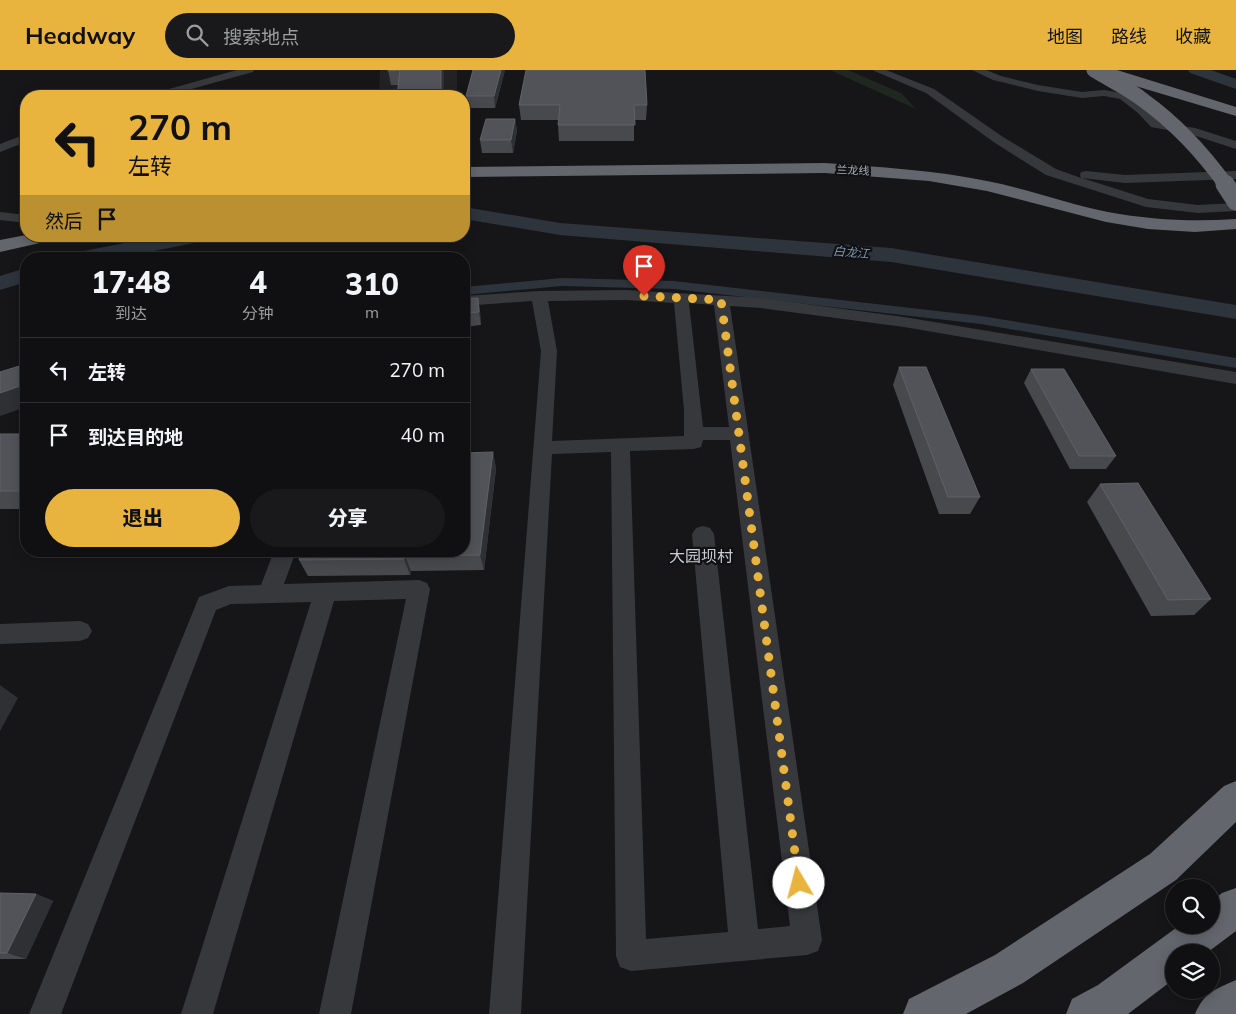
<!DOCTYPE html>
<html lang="zh">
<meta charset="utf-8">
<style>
body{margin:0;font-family:Mulish,"Noto Sans SC",sans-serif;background:#19191b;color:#f1f3f6;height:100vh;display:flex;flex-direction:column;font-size:19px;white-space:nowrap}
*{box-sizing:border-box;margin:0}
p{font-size:16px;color:#9c9d9f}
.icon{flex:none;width:28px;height:28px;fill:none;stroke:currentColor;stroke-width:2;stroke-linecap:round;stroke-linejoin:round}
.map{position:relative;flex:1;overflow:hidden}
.panel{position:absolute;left:20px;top:182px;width:450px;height:305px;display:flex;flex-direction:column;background:#101012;border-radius:20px;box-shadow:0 2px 12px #0003,0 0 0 1px #303032}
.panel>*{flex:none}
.banner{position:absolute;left:20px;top:20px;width:450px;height:152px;border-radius:20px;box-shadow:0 2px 12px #0003,0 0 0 1px #303032;background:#e9b43d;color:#111;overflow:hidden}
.buttons{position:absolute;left:1165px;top:809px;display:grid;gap:10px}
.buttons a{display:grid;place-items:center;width:55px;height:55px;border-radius:50%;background:#101012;box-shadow:0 2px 12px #0003,0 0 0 1px #303032;font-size:25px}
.pin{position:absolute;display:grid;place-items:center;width:42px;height:42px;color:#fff;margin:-51px -21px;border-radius:50% 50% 50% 0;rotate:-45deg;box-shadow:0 0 5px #0007}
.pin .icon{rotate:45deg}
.me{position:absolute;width:55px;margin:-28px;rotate:352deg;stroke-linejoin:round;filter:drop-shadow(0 0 4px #0008)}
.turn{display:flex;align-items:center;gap:18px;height:105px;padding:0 25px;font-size:22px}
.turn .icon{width:65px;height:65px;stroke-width:2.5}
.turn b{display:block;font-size:35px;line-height:42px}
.then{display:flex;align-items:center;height:48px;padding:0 25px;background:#0003;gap:10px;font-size:19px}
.eta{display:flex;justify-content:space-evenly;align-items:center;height:85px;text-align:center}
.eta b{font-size:30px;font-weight:800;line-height:35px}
.cta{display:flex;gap:10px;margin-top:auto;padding:10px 25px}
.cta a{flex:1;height:58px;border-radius:30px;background:#e9b43d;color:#111;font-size:20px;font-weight:800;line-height:58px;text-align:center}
.cta a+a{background:#19191b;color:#f1f3f6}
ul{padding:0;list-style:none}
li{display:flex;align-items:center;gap:15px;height:65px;padding:0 25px;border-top:1px solid #303032}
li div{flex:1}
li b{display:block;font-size:19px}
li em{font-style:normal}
header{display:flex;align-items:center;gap:30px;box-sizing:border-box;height:70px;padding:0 25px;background:#e9b43d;color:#111}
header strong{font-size:24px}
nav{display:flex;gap:28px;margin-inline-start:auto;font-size:18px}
.search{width:350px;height:45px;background:#19191b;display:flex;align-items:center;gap:12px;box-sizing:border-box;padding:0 18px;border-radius:28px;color:#9c9d9f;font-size:19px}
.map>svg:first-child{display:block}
</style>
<header>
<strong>Headway</strong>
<div class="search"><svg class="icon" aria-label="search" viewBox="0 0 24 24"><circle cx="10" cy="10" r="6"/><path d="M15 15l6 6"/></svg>搜索地点</div>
<nav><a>地图</a><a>路线</a><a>收藏</a></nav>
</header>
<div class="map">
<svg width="1236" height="944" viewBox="0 0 1236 944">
<rect width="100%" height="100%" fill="#161618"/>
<path fill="#222225" d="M 380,0 L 457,0 L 457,26 L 379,26 Z"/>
<path fill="#202721" d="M 830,0 L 848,0 L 901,23 L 916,39 Z"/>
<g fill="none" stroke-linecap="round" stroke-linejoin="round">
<path fill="#2d343b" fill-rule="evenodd" d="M 562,208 L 674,211 L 981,246 L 1236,288 L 1236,298 L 981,254 L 674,219 L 562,216 L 464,225 L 464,217 Z"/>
<g fill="#2d343b" fill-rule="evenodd">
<path d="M 1188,0 L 1211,0 L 1236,9 L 1236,19 L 1190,3 Z"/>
<path d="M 464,137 L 560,153 L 891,178 L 1236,235 L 1236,249 L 891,192 L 560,165 L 464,149 Z"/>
<path d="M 160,166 L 205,166 L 202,171 L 194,173 L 114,189 L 68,189 L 71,184 L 79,182 Z"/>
<path d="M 26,198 L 26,212 L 0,220 L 0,206 Z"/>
</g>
<g fill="#37383c" fill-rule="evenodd">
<path d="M 237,0 L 254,0 L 253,2 L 166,26 L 150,26 L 151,24 Z"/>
<path d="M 872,0 L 886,0 L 934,19 L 1003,67 L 1056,99 L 1081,108 L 1080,105 L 1081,102 L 1086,101 L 1125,105 L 1236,101 L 1236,109 L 1125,113 L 1082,108 L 1148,129 L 1198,135 L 1236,133 L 1236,141 L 1198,143 L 1146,137 L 1046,105 L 995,73 L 926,23 Z"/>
<path d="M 972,0 L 986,0 L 1001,6 L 1038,15 L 1082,22 L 1104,20 L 1127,24 L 1146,39 L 1159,52 L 1195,58 L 1236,71 L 1236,79 L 1193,65 L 1151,57 L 1138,43 L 1120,29 L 1104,26 L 1082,28 L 1038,21 L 993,10 Z"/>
<path d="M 26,64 L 26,72 L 0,82 L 0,74 Z"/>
<path d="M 0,142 L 26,145 L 26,153 L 0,150 Z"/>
<path d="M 626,220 L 761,228 L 904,247 L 1236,302 L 1236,314 L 904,257 L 761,238 L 730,236 L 822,870 L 818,881 L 807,885 L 631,901 L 620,897 L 616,886 L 611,382 L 552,384 L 521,944 L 489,944 L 541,281 L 532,231 L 464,236 L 464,226 L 539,221 ZM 626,230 L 674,233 L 684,340 L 684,366 L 552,371 L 557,281 L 548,231 ZM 689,233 L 714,235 L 729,357 L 703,357 ZM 703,370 L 730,370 L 790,856 L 758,859 L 714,464 L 710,458 L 703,456 L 696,458 L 692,464 L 728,862 L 646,869 L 630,381 L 694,379 L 701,377 Z"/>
<path d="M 274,481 L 296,481 L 284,514 L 419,510 L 427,513 L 430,519 L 351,944 L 319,944 L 406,529 L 334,531 L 213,944 L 181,944 L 311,532 L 231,534 L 216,540 L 61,944 L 29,944 L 199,527 L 229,516 L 261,515 Z"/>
<path d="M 80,551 L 88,554 L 92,561 L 88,568 L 80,571 L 0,574 L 0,554 Z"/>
</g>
<g fill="#63666d" fill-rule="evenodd">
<path d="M 1098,0 L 1117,0 L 1236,37 L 1236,46 L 1122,12 L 1100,3 Z"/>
<path d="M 825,93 C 879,97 933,100 987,111 C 1028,119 1067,134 1108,142 C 1151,150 1193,152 1236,149 L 1236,159 L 1195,162 L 1148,159 L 1106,152 L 987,121 L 929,111 L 825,103 L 464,107 L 464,97 Z"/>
<path d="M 26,165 L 26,166 L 55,166 L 53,170 L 0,182 L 0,170 Z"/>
<path d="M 1236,711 L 1236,752 L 1176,810 L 1023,913 L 966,944 L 903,944 L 909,929 L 995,885 L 1150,784 L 1224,716 Z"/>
<path d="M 1236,818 L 1236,861 L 1208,882 L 1174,882 L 1174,909 L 1128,944 L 1066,944 L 1072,929 L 1098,915 L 1180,855 L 1211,855 L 1211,832 L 1222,823 Z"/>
<path d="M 1236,910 L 1236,944 L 1195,944 C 1204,923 1215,919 1236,910 Z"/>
</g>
<path stroke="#63666d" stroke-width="15" d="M 1094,0 C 1110,10 1128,18 1143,30 C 1175,53 1203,83 1226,115"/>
<path stroke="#63666d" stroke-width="19" d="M 1225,114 L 1236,131"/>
</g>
<g fill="#47494d">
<path d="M 388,0 L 444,0 L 444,26 L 397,26 L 398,15 L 391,15 Z"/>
<path d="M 473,0 L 505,0 L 495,38 L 468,38 L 466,26 Z"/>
<path d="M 519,35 L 647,35 L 646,50 L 634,50 L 634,71 L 559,71 L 558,55 L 558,50 L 521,50 Z"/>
<path d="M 515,49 L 517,61 L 513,83 L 482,83 L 480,70 Z"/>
<path d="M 478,228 L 480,241 L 481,255 L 464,257 L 464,229 Z"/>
<path d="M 899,297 L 980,427 L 970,444 L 939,444 L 893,315 Z"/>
<path d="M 1031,299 L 1116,386 L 1106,399 L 1070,399 L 1024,313 Z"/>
<rect x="0" y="364" width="26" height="75"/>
<path d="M 493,382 L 496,399 L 484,500 L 411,501 L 410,505 L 308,506 L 299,490 L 464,481 Z"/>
<path d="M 1100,414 L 1211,529 L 1194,545 L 1151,546 L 1087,432 Z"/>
<path d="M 0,823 L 36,824 L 53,831 L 26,889 L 0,889 Z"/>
</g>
<g fill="#2f3033">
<rect x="441" y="0" width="3" height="26"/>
<path d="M 501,0 L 505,0 L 495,38 L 494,26 Z"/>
<path d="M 515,49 L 517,61 L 513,83 L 511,70 Z"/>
<path d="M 478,228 L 480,241 L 481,255 L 479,242 Z"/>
<path d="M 26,314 L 26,337 L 0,346 L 0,323 Z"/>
<path d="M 493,382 L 496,399 L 484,500 L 480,485 Z"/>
<path d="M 405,486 L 411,501 L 410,505 L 404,489 Z"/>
<path d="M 0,615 L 18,628 L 0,661 Z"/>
<path d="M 36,824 L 53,831 L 26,889 L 7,883 Z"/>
</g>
<g fill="#525358" stroke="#606167">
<path d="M 388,0 L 441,0 L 441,26 L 397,26 L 400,0 L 388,1 Z"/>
<path d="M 473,0 L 501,0 L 494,26 L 466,26 Z"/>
<path d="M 526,0 L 645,0 L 647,35 L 634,35 L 635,55 L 558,55 L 560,35 L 519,35 Z"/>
<path d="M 486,49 L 515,49 L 511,70 L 480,70 Z"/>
<path d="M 478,228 L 479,242 L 464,243 L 464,229 Z"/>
<path d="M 26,294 L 26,314 L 0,323 L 0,302 Z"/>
<path d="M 899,297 L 926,297 L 980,427 L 948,427 Z"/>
<path d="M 1031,299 L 1064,299 L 1116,386 L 1079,386 Z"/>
<rect x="0" y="364" width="26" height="57"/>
<path d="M 493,382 L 480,485 L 405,486 L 404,489 L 299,490 L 302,481 L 464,481 L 464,383 Z"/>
<path d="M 1138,413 L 1211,529 L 1168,530 L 1100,414 Z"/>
<path d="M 0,823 L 36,824 L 7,883 L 0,883 Z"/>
</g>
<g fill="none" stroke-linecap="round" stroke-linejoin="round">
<path stroke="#e9b43d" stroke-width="9" stroke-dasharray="0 16.2" d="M 644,226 L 721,230 L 799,813"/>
</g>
<g text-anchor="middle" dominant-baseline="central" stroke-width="4.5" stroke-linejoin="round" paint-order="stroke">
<g font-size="11" fill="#a9adb7" stroke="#111113">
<text transform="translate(853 100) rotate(3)">兰龙线</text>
</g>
<g font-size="12" font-style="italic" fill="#8199b0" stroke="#111113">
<text transform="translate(851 182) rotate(5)">白龙江</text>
</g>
<g font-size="16" fill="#c9ccd3" stroke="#111113">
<text x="701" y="486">大园坝村</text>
</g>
</g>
</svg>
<div class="buttons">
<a><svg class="icon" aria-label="search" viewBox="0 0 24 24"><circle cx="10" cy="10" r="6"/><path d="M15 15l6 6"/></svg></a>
<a><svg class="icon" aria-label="layers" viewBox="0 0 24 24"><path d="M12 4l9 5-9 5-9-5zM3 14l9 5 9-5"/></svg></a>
</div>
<div class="pin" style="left:644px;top:226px;background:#d93025"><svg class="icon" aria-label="arrive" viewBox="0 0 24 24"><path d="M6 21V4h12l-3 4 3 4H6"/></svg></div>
<svg class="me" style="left:799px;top:813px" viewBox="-20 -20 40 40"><circle r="19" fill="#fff"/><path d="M0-13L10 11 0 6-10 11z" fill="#e9b43d"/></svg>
<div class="banner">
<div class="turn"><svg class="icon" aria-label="left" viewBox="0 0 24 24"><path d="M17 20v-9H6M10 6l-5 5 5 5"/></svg><div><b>270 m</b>左转</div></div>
<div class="then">然后<svg class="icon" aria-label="arrive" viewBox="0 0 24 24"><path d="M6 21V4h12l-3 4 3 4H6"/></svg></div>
</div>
<section class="panel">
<div class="eta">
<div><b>17:48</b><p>到达</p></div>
<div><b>4</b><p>分钟</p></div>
<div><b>310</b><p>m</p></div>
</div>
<ul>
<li><svg class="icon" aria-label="left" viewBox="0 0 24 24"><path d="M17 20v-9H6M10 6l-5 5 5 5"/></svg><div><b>左转</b></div><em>270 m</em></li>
<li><svg class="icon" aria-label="arrive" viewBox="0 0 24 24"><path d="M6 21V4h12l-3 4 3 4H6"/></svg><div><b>到达目的地</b></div><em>40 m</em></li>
</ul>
<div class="cta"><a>退出</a><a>分享</a></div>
</section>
</div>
